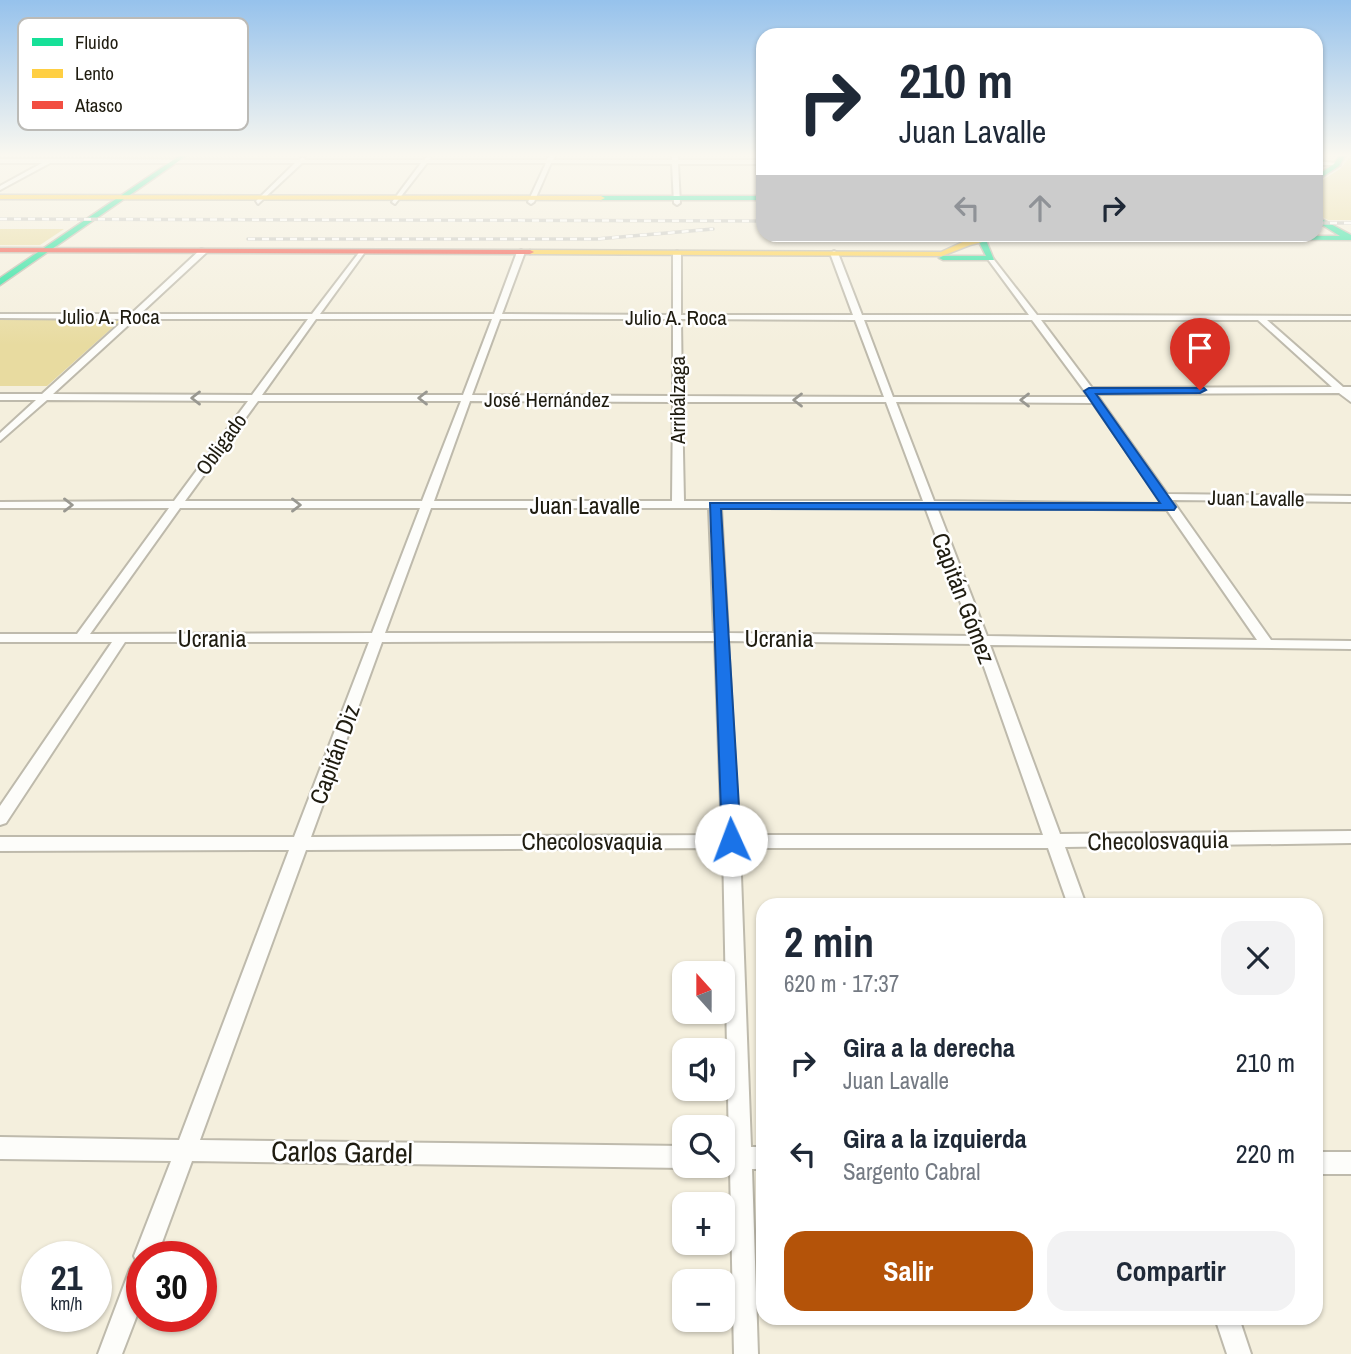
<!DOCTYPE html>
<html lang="es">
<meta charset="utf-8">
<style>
body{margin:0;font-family:"Archivo Narrow",sans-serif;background:#f2f2f3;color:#1f2937;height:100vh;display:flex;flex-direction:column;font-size:26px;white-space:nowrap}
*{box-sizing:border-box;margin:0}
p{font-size:23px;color:#747a83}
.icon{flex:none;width:38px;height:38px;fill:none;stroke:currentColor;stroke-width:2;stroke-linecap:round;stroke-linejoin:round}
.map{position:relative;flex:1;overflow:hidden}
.drawer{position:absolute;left:756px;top:898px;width:567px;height:427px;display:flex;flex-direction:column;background:#fff;border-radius:21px;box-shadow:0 2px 5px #0004}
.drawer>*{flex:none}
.top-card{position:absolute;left:756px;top:28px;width:567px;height:214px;border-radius:21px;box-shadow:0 2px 5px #0004;background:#fff;color:#1f2937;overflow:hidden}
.needle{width:46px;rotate:339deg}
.controls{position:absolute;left:672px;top:961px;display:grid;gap:14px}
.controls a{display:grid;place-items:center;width:63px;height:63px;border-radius:14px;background:#fff;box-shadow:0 2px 5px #0004;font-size:35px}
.speed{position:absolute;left:21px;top:1241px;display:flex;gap:14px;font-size:35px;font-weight:700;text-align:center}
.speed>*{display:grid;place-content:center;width:91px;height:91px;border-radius:50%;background:#fff;box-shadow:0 2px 5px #0004;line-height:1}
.speed small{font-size:18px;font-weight:400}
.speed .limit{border:10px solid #d22;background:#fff;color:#111}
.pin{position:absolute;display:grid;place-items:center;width:60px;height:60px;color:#fff;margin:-72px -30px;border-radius:50% 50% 50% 0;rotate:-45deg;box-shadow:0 0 7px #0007}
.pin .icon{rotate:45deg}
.me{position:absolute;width:77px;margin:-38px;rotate:358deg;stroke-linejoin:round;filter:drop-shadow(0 0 5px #0008)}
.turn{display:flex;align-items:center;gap:24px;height:147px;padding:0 28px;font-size:32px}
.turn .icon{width:91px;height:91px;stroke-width:2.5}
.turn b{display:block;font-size:49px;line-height:60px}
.lanes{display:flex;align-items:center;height:66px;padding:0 28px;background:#0003;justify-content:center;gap:35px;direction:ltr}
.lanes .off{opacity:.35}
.round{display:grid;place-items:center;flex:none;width:74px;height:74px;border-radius:21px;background:#f2f2f3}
.head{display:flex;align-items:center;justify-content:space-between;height:119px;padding:0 28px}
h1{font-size:42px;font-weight:700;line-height:52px}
.action{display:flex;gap:14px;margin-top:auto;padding:14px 28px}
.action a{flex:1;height:80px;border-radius:21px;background:#b45309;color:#fff;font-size:28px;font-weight:700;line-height:80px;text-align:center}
.action a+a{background:#f2f2f3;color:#1f2937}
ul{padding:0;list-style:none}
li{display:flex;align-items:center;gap:21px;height:91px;padding:0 28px}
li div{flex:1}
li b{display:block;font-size:26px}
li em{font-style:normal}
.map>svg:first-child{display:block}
</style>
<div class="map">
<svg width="1351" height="1354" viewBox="0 0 1351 1354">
<rect width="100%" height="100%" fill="#f4efdd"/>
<g fill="#e8dba0">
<path d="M 1351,156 L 1351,220 L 1328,220 L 1316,214 L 1316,184 L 1340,169 Z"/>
<path d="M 0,229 L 64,229 L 40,245 L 0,245 Z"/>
<path d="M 0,319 L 121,320 L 47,386 L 0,386 Z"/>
</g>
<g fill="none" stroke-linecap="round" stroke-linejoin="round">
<g stroke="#bebaac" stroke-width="4">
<g id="street">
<path d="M 428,156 L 431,158 L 429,160 L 547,160 L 549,156 L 555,156 L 553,160 L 672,160 L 672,156 L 678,156 L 678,160 L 763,160 L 763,164 L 678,164 L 680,203 L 677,205 L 674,203 L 672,164 L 551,163 L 534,202 L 531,204 L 528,202 L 546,163 L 427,163 L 395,204 L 392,202 L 421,163 L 302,163 L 258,204 L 256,201 L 295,163 L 50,163 L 0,190 L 0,186 L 42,163 L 0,163 L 0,159 L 299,160 L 303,157 L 305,160 L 424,160 Z"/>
<path d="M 1316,161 L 1337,163 L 1340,165 L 1316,165 Z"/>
<path d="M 201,249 L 208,251 L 140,314 L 312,314 L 361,250 L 365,252 L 320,314 L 494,314 L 517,252 L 521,250 L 525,252 L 502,314 L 673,315 L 673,253 L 677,251 L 681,253 L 681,315 L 853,315 L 830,253 L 834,251 L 838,253 L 862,315 L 1029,315 L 987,258 L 991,256 L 1037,315 L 1351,316 L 1351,320 L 1267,320 L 1343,387 L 1351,387 L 1351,402 L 1339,393 L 1096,394 L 1167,494 L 1351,496 L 1351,502 L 1172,500 L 1271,640 L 1351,641 L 1351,649 L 990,645 L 1060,834 L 1351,831 L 1351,843 L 1065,847 L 1086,905 L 1068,905 L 1048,848 L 740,848 L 751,1147 L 763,1147 L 763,1169 L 752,1169 L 758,1354 L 734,1354 L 730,1169 L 715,1166 L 723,1166 L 723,1147 L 729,1147 L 723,848 L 306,850 L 200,1140 L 684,1146 L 684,1166 L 690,1166 L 684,1168 L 192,1161 L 157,1256 L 142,1256 L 142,1302 L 122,1354 L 98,1354 L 130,1269 L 136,1260 L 134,1256 L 171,1161 L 0,1159 L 0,1137 L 179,1140 L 289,850 L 0,851 L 0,837 L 294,837 L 369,642 L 125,642 L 6,823 L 0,825 L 0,806 L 112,642 L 0,642 L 0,634 L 77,634 L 169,508 L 0,508 L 0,502 L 174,501 L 248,401 L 47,400 L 0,441 L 0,433 L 36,400 L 0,400 L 0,394 L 42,394 L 125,319 L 0,318 L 0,314 L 131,314 ZM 135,319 L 308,319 L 252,395 L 53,394 ZM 316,319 L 492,319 L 463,395 L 262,395 ZM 500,319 L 673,319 L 673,396 L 472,395 ZM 681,319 L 855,320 L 884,397 L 682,396 ZM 864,320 L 1032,320 L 1089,397 L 893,397 ZM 1041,320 L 1258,320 L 1332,387 L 1092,388 ZM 258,401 L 461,401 L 422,501 L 185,501 ZM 470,401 L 673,402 L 672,501 L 434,501 ZM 682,402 L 886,402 L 923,501 L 684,501 ZM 896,402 L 1093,403 L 1163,504 L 934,501 ZM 925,507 L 973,636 L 728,633 L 721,508 ZM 937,507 L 1167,510 L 1257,640 L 987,636 ZM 180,508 L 420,508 L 372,633 L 90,634 ZM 431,508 L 709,508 L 714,633 L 385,633 ZM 715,641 L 722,835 L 311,837 L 382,642 ZM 728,641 L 976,644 L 1043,835 L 739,835 Z"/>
<rect x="1316" y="1152" width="35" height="22"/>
<path d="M 1215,1318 L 1239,1318 L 1251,1354 L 1227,1354 Z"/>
</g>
</g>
<g stroke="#bebaac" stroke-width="3">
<g id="fast">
<path d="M 179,156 L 186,156 L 0,285 L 0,278 Z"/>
<path d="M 1339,156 L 1345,156 L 1339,166 L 1316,181 L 1316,176 L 1334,164 Z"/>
<path d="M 763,196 L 763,200 L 601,200 L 597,198 L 601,196 Z"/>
<path d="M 1316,216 L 1351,235 L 1351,240 L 998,238 L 994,236 L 1340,236 L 1316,221 Z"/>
<path d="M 982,238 L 986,240 L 994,260 L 943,260 L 939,258 L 943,256 L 986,256 L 978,240 Z"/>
</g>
</g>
<g stroke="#bebaac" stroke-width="3">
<g id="slow">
<path d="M 0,195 L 601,196 L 605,198 L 601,200 L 0,199 Z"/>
<path d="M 998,234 L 1015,234 L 970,245 L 942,256 L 530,254 L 526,252 L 530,250 L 941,252 L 965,241 Z"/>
</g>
</g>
<g stroke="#bebaac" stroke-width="3">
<path id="jam" d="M 0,248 L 530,250 L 534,252 L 530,254 L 0,252 Z"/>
</g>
<use href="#street" fill="#fdfdfa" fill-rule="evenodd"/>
<use href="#fast" fill="#16e098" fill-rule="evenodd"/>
<use href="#slow" fill="#ffcf43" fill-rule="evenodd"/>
<use href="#jam" fill="#f24e42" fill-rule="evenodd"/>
<g stroke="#c4c4bf" stroke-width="3.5">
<g id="rail">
<path d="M 0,219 L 763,221"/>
<path d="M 1316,223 L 1351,223"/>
<path d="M 248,239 L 597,239 L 713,229"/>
</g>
</g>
<use href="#rail" stroke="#fff" stroke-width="2.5" stroke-dasharray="7" stroke-linecap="butt"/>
</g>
<defs><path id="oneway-chevron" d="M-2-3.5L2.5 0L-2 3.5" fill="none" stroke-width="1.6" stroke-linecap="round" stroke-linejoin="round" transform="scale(1.75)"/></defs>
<g stroke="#999891">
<use href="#oneway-chevron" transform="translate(196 398) rotate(-180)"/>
<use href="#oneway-chevron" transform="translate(423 398) rotate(-180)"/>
<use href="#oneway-chevron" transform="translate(798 400) rotate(-180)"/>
<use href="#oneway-chevron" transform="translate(1025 400) rotate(-180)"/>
<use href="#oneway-chevron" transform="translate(68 505)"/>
<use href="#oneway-chevron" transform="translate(296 505)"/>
</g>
<linearGradient id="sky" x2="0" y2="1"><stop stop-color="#96c2ec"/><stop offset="0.45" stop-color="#faf8f0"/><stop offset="1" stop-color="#faf8f0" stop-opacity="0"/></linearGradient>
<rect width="1351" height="345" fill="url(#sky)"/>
<path fill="#1a73e8" stroke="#114b97" stroke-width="2" d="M 1204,388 L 1206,390 L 1200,393 L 1096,394 L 1176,507 L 1174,510 L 721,509 L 741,840 L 738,845 L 731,848 L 725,845 L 722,840 L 710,503 L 1160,503 L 1084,391 L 1089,388 Z"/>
<g text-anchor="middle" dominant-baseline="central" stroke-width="5" stroke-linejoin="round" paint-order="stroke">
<g font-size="21" fill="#1f1c10" stroke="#fff">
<text x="109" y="316">Julio A. Roca</text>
<text x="676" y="317">Julio A. Roca</text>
<text x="547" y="399">José Hernández</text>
<text transform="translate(677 400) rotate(-90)">Arribálzaga</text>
<text transform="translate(221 444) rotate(-54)">Obligado</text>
<text transform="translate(1256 498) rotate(1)">Juan Lavalle</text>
</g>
<g font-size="24" fill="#1f1c10" stroke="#fff">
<text x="585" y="505">Juan Lavalle</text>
<text transform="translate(964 598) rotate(69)">Capitán Gómez</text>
<text x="212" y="638">Ucrania</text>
<text x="779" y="638">Ucrania</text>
<text transform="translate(334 754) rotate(-70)">Capitán Diz</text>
<text transform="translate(1158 840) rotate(-1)">Checolosvaquia</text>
<text x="592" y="841">Checolosvaquia</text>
</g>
<g font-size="28" fill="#1f1c10" stroke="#fff">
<text transform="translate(342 1152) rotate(1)">Carlos Gardel</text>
</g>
</g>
<rect x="18" y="18" width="230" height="112" rx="10" fill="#fff" stroke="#bcbbb7" stroke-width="2"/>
<rect x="32" y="38" width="31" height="8" fill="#16e098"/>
<rect x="32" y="69" width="31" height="9" fill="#ffcf43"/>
<rect x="32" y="101" width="31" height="8" fill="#f24e42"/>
<g font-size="19" fill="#1f1c10">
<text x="75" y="49">Fluido</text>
<text x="75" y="80">Lento</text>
<text x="75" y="112">Atasco</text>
</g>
</svg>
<div class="controls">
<a><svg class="needle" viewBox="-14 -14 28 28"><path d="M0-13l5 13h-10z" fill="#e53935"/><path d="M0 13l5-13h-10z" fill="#747a83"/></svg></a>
<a><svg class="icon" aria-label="sound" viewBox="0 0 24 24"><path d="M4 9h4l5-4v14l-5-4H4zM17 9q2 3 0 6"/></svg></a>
<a><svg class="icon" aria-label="search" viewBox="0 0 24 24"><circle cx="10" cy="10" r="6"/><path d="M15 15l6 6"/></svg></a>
<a>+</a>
<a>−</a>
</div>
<div class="speed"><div>21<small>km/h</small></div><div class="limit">30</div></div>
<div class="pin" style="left:1200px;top:390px;background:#d93025"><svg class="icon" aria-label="arrive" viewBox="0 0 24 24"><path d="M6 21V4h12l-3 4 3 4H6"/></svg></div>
<svg class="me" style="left:731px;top:840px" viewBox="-20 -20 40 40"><circle r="19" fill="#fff"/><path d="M0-13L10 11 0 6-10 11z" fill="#1a73e8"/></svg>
<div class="top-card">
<div class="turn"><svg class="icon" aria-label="right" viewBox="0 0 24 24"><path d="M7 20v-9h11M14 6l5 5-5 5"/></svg><div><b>210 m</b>Juan Lavalle</div></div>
<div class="lanes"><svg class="icon off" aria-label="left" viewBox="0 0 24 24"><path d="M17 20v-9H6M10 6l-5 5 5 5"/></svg><svg class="icon off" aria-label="ahead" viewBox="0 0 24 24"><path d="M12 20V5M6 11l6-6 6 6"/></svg><svg class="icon" aria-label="right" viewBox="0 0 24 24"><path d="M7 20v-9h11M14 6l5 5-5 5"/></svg></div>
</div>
<section class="drawer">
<div class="head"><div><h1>2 min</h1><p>620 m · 17:37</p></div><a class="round"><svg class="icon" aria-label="close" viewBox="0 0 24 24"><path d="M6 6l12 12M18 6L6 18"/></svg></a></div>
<ul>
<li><svg class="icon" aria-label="right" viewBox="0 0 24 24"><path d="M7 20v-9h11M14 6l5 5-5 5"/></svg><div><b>Gira a la derecha</b><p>Juan Lavalle</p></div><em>210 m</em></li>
<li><svg class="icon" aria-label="left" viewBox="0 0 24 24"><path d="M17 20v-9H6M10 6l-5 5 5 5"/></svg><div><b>Gira a la izquierda</b><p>Sargento Cabral</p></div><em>220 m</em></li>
</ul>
<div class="action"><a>Salir</a><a>Compartir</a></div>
</section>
</div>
